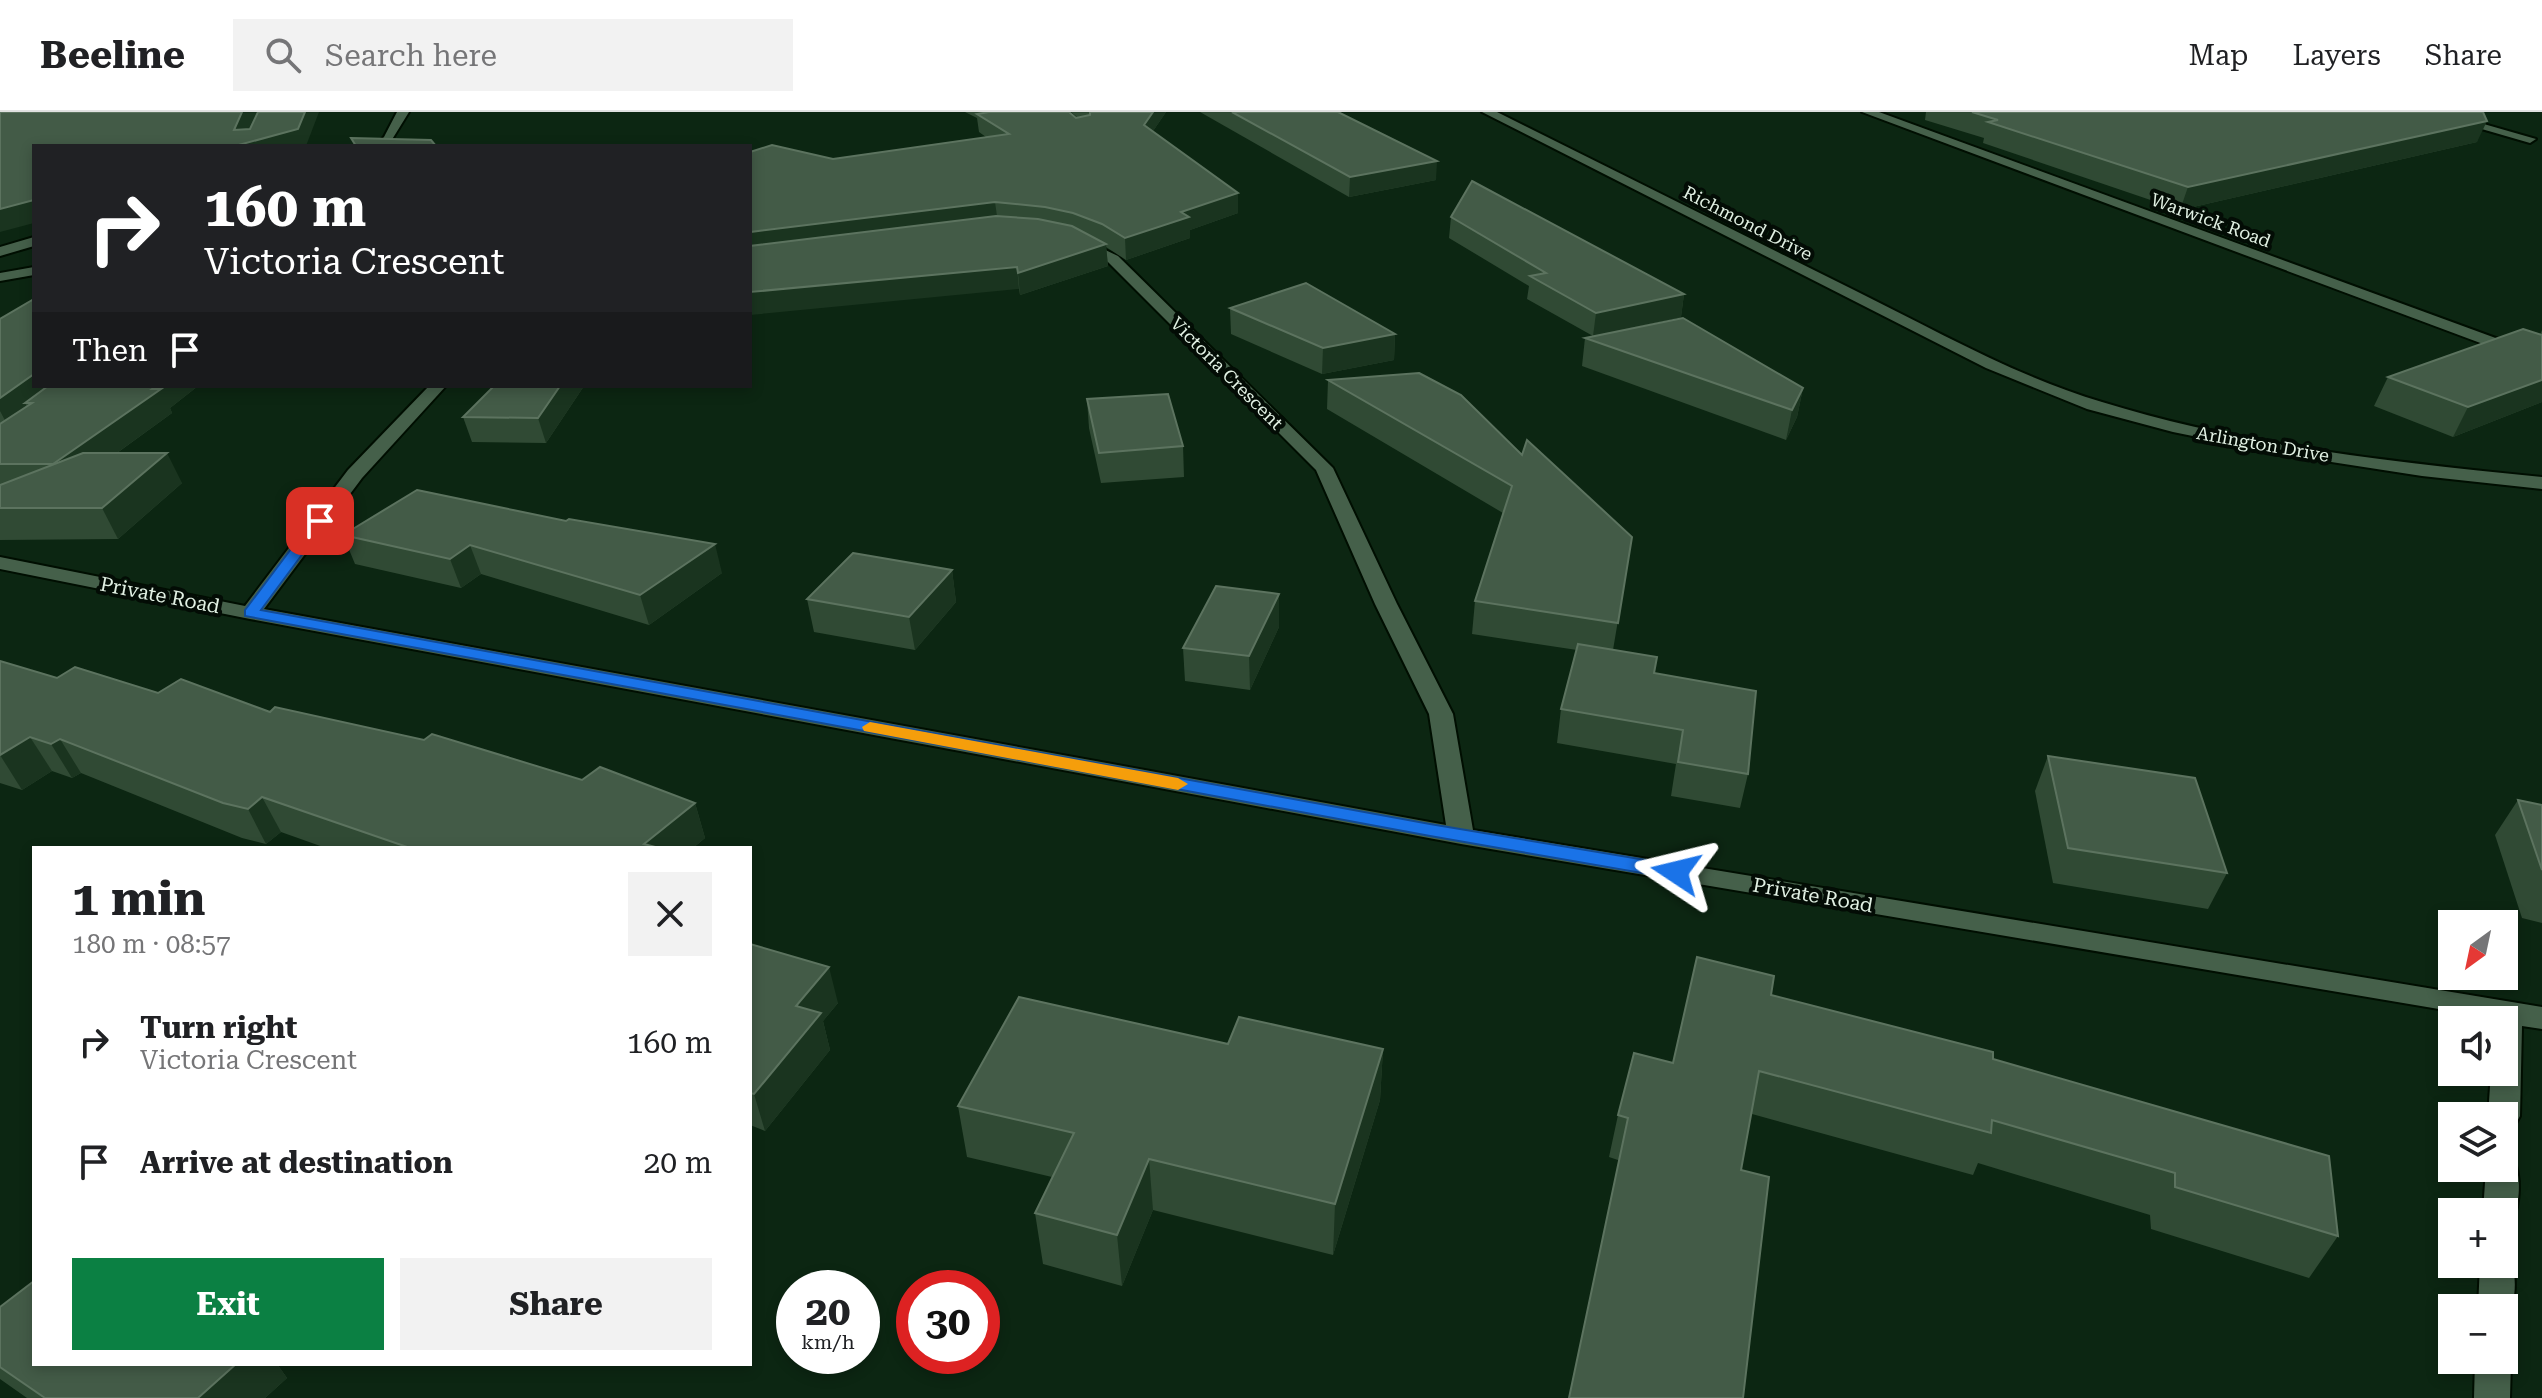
<!DOCTYPE html>
<meta charset="utf-8">
<style>
body{margin:0;font-family:"Roboto Serif",serif;background:#f2f2f2;color:#202124;height:100vh;display:flex;flex-direction:column;font-size:30px;white-space:nowrap}
*{box-sizing:border-box;margin:0}
p{font-size:26px;color:#757577}
.icon{flex:none;width:44px;height:44px;fill:none;stroke:currentColor;stroke-width:2;stroke-linecap:round;stroke-linejoin:round}
.map{position:relative;flex:1;overflow:hidden}
.drawer{position:absolute;left:32px;top:734px;width:720px;height:520px;display:flex;flex-direction:column;background:#fff;border-radius:0px;box-shadow:0 4px 12px #0003}
.drawer>*{flex:none}
.top-card{position:absolute;left:32px;top:32px;width:720px;height:244px;border-radius:0px;box-shadow:0 4px 12px #0003;background:#202124;color:#fff;overflow:hidden}
.needle{width:52px;rotate:213deg}
.fabs{position:absolute;left:2438px;top:798px;display:grid;gap:16px}
.fabs a{display:grid;place-items:center;width:80px;height:80px;border-radius:0px;background:#fff;box-shadow:0 4px 12px #0003;font-size:40px}
.speed{position:absolute;left:776px;top:1158px;display:flex;gap:16px;font-size:40px;font-weight:700;text-align:center}
.speed>*{display:grid;place-content:center;width:104px;height:104px;border-radius:50%;background:#fff;box-shadow:0 4px 12px #0003;line-height:1}
.speed small{font-size:20px;font-weight:400}
.speed .limit{border:12px solid #d22;background:#fff;color:#111}
.pin{position:absolute;display:grid;place-items:center;width:68px;height:68px;color:#fff;margin:-34px;border-radius:16px;box-shadow:0 4px 12px #0006}
.me{position:absolute;width:88px;margin:-44px;rotate:280deg;stroke-linejoin:round;filter:drop-shadow(0 0 6px #0008)}
.turn{display:flex;align-items:center;gap:28px;height:168px;padding:0 40px;font-size:36px}
.turn .icon{width:104px;height:104px;stroke-width:2.5}
.turn b{display:block;font-size:56px;line-height:68px}
.then{display:flex;align-items:center;height:76px;padding:0 40px;background:#0003;gap:16px;font-size:30px}
.round{display:grid;place-items:center;flex:none;width:84px;height:84px;border-radius:0px;background:#f2f2f2}
.overview{display:flex;align-items:center;justify-content:space-between;height:136px;padding:0 40px}
h1{font-size:48px;font-weight:700;line-height:60px}
.button{display:flex;gap:16px;margin-top:auto;padding:16px 40px}
.button a{flex:1;height:92px;border-radius:0px;background:#0b8043;color:#fff;font-size:32px;font-weight:700;line-height:92px;text-align:center}
.button a+a{background:#f2f2f2;color:#202124}
ul{padding:0;list-style:none}
li{display:flex;align-items:center;gap:24px;height:120px;padding:0 40px}
li div{flex:1}
li b{display:block;font-size:30px}
li em{font-style:normal}
header{display:flex;align-items:center;gap:48px;box-sizing:border-box;height:112px;padding:0 40px;background:#fff;border-bottom:2px solid #e0e0e0}
header strong{font-size:38px}
nav{display:flex;gap:44px;margin-inline-start:auto;font-size:28px}
.search{width:560px;height:72px;background:#f2f2f2;display:flex;align-items:center;gap:20px;box-sizing:border-box;padding:0 28px;border-radius:0px;color:#757577;font-size:30px}
.map>svg:first-child{display:block}
</style>
<header>
<strong>Beeline</strong>
<div class="search"><svg class="icon" aria-label="search" viewBox="0 0 24 24"><circle cx="10" cy="10" r="6"/><path d="M15 15l6 6"/></svg>Search here</div>
<nav><a>Map</a><a>Layers</a><a>Share</a></nav>
</header>
<div class="map">
<svg width="2542" height="1286" viewBox="0 0 2542 1286">
<rect width="100%" height="100%" fill="#0c2612"/>
<g fill="none" stroke-linecap="round" stroke-linejoin="round">
<g stroke="#000e01" stroke-width="4">
<g id="street">
<path d="M 397,0 L 409,0 L 388,34 L 375,34 L 384,25 Z"/>
<path d="M 1482,0 L 1497,0 C 1616,59 1735,119 1854,178 C 1935,218 2015,264 2102,290 C 2244,334 2394,350 2542,365 L 2542,377 L 2422,364 L 2286,343 L 2173,320 L 2087,297 L 1986,256 Z"/>
<path d="M 1862,0 L 1879,0 L 2542,243 L 2542,254 Z"/>
<path d="M 2423,0 L 2442,0 L 2536,27 L 2530,31 Z"/>
<path d="M 34,125 L 34,134 L 0,144 L 0,135 Z"/>
<path d="M 1080,126 L 1118,144 L 1333,356 L 1397,492 L 1453,602 L 1473,718 L 2542,895 L 2542,917 L 2522,914 L 2520,1004 L 2515,1013 L 2504,1016 L 2504,1004 L 2488,1004 L 2491,960 L 2504,960 L 2504,908 L 1461,732 L 250,507 L 0,457 L 0,445 L 245,494 L 348,358 L 429,274 L 446,274 L 362,366 L 264,497 L 1446,713 L 1429,602 L 1375,492 L 1316,358 L 1108,150 L 1075,133 L 1073,130 Z"/>
<path d="M 34,155 L 34,163 L 0,169 L 0,161 Z"/>
<path d="M 2504,1043 L 2513,1047 C 2522,1063 2520,1093 2512,1110 L 2504,1113 L 2504,1100 L 2483,1100 L 2486,1056 L 2504,1056 Z"/>
<path d="M 2504,1140 L 2509,1141 C 2517,1158 2518,1195 2504,1208 L 2504,1196 L 2478,1196 L 2480,1152 L 2504,1152 Z"/>
<path d="M 2504,1236 L 2511,1248 L 2510,1286 L 2474,1286 L 2475,1248 L 2504,1248 Z"/>
</g>
</g>
<use href="#street" fill="#45604a" fill-rule="evenodd"/>
</g>
<g fill="#304a34">
<path d="M 965,0 L 1069,0 L 1076,6 L 1077,5 L 1071,0 L 1166,0 L 1153,19 L 1238,81 L 1238,101 L 1190,118 L 1190,126 L 1126,148 L 1106,135 L 1108,154 L 1020,183 L 1019,177 L 833,47 L 986,25 L 979,20 L 977,6 Z"/>
<path d="M 1200,0 L 1338,0 L 1436,68 L 1349,85 Z"/>
<path d="M 1926,0 L 2483,0 L 2477,30 L 2180,98 L 1983,31 L 1984,26 L 1925,8 Z"/>
<path d="M 1451,105 L 1684,182 L 1681,205 L 1593,224 L 1527,187 L 1529,174 L 1449,126 Z"/>
<path d="M 1230,196 L 1395,222 L 1394,248 L 1322,262 L 1231,222 Z"/>
<path d="M 0,207 L 34,274 L 198,274 L 170,296 L 172,301 L 117,341 L 182,371 L 118,427 L 0,428 Z"/>
<path d="M 2542,218 L 2542,290 L 2453,325 L 2374,294 L 2388,265 L 2540,223 Z"/>
<path d="M 1585,226 L 1803,276 L 1797,305 L 1786,328 L 1582,254 Z"/>
<path d="M 1328,268 L 1522,343 L 1632,425 L 1613,538 L 1654,561 L 1748,662 L 1740,696 L 1671,684 L 1676,652 L 1557,631 L 1561,597 L 1577,538 L 1472,522 L 1475,489 L 1503,401 L 1327,297 Z"/>
<path d="M 494,274 L 584,274 L 546,331 L 472,330 L 463,305 Z"/>
<path d="M 1087,287 L 1183,334 L 1184,365 L 1101,371 L 1089,316 Z"/>
<path d="M 417,378 L 722,461 L 649,513 L 481,462 L 461,476 L 355,452 L 343,423 Z"/>
<path d="M 952,458 L 956,490 L 915,538 L 814,520 L 807,487 Z"/>
<path d="M 1279,482 L 1279,515 L 1250,578 L 1185,569 L 1183,536 Z"/>
<path d="M 0,549 L 57,566 L 270,600 L 582,668 L 695,691 L 705,726 L 693,736 L 326,736 L 281,720 L 266,732 L 242,726 L 81,661 L 72,666 L 52,659 L 22,678 L 0,671 Z"/>
<path d="M 2048,644 L 2227,761 L 2208,797 L 2053,771 L 2035,679 Z"/>
<path d="M 2518,688 L 2542,693 L 2542,811 L 2522,806 L 2495,723 Z"/>
<path d="M 750,832 L 838,891 L 823,909 L 830,938 L 765,1019 L 750,1013 Z"/>
<path d="M 1771,883 L 1993,947 L 2338,1124 L 2309,1166 L 2151,1117 L 2150,1103 L 1978,1051 L 1973,1063 L 1752,1002 L 1618,1048 L 1609,1045 L 1618,1003 L 1673,951 Z"/>
<path d="M 1228,932 L 1383,937 L 1380,988 L 1333,1143 L 1153,1098 L 1122,1174 L 1043,1152 L 1035,1101 L 1052,1065 L 967,1045 L 958,994 Z"/>
<path d="M 0,1195 L 34,1252 L 277,1252 L 287,1266 L 265,1286 L 27,1286 L 0,1267 Z"/>
</g>
<g fill="#1a341f">
<path d="M 242,0 L 258,0 L 243,32 L 305,0 L 319,0 L 306,34 L 235,34 L 234,18 Z"/>
<path d="M 1153,0 L 1166,0 L 1145,31 L 1144,13 Z"/>
<path d="M 2487,9 L 2477,30 L 2180,98 L 2188,75 Z"/>
<path d="M 1437,49 L 1436,68 L 1349,85 L 1350,65 Z"/>
<path d="M 1238,81 L 1238,101 L 1190,118 L 1190,126 L 1126,148 L 1125,126 L 1181,100 Z"/>
<path d="M 34,88 L 34,111 L 0,120 L 0,97 Z"/>
<path d="M 995,90 L 998,111 L 750,142 L 750,120 Z"/>
<path d="M 1106,132 L 1108,154 L 1020,183 L 1018,161 Z"/>
<path d="M 1017,155 L 1019,177 L 750,203 L 750,180 Z"/>
<path d="M 1684,182 L 1681,205 L 1593,224 L 1596,201 Z"/>
<path d="M 1395,222 L 1394,248 L 1322,262 L 1323,236 Z"/>
<path d="M 34,262 L 34,274 L 62,274 L 25,291 L 29,298 L 8,314 L 0,299 L 0,286 Z"/>
<path d="M 2542,268 L 2542,290 L 2453,325 L 2468,295 Z"/>
<path d="M 156,274 L 198,274 L 170,296 L 172,301 L 67,377 L 53,352 Z"/>
<path d="M 560,274 L 584,274 L 546,331 L 538,306 Z"/>
<path d="M 1803,276 L 1797,305 L 1786,328 L 1792,298 Z"/>
<path d="M 167,341 L 182,371 L 118,427 L 102,396 Z"/>
<path d="M 715,432 L 722,461 L 649,513 L 640,483 Z"/>
<path d="M 470,433 L 481,462 L 461,476 L 450,447 Z"/>
<path d="M 952,458 L 956,490 L 915,538 L 909,505 Z"/>
<path d="M 1279,482 L 1279,515 L 1250,578 L 1249,544 Z"/>
<path d="M 30,625 L 52,659 L 22,678 L 0,643 Z"/>
<path d="M 60,627 L 81,661 L 72,666 L 51,632 Z"/>
<path d="M 262,685 L 281,720 L 266,732 L 248,697 Z"/>
<path d="M 695,691 L 705,726 L 693,736 L 646,736 L 644,732 Z"/>
<path d="M 829,855 L 838,891 L 823,909 L 830,938 L 765,1019 L 754,982 L 796,894 Z"/>
<path d="M 1383,937 L 1380,988 L 1333,1143 L 1335,1092 Z"/>
<path d="M 1149,1047 L 1153,1098 L 1122,1174 L 1117,1123 Z"/>
<path d="M 236,1252 L 277,1252 L 287,1266 L 265,1286 L 198,1286 Z"/>
</g>
<g fill="#435b47" stroke="#5c735f" stroke-width="2">
<path d="M 0,0 L 242,0 L 234,18 L 250,17 L 258,0 L 305,0 L 298,17 L 235,34 L 34,34 L 34,88 L 0,97 Z"/>
<path d="M 989,0 L 1069,0 L 1076,6 L 1090,3 L 1090,0 L 1153,0 L 1144,13 L 1238,81 L 1181,100 L 1189,105 L 1125,126 L 1102,112 L 1073,101 L 1045,95 L 995,90 L 750,120 L 750,40 L 772,33 L 833,47 L 1009,22 L 977,2 Z"/>
<path d="M 1232,0 L 1338,0 L 1437,49 L 1350,65 Z"/>
<path d="M 1972,0 L 2483,0 L 2487,9 L 2188,75 L 1988,10 L 1998,8 Z"/>
<path d="M 351,26 L 431,28 L 436,34 L 356,34 Z"/>
<path d="M 1472,69 L 1684,182 L 1596,201 L 1530,164 L 1546,161 L 1451,105 Z"/>
<path d="M 996,104 L 1038,107 L 1072,114 L 1106,132 L 1018,161 L 1017,155 L 750,180 L 750,134 Z"/>
<path d="M 1306,171 L 1395,222 L 1323,236 L 1230,196 Z"/>
<path d="M 34,187 L 34,262 L 0,286 L 0,207 Z"/>
<path d="M 1683,206 L 1803,276 L 1792,298 L 1585,226 Z"/>
<path d="M 2523,217 L 2542,223 L 2542,268 L 2468,295 L 2388,265 Z"/>
<path d="M 1419,261 L 1461,283 L 1522,343 L 1527,328 L 1632,425 L 1618,511 L 1475,489 L 1512,374 L 1328,268 Z"/>
<path d="M 48,274 L 156,274 L 152,277 L 161,277 L 53,352 L 0,352 L 0,312 L 32,291 L 25,291 Z"/>
<path d="M 494,274 L 560,274 L 538,306 L 463,305 Z"/>
<path d="M 1168,282 L 1183,334 L 1099,341 L 1087,287 Z"/>
<path d="M 83,341 L 167,341 L 102,396 L 0,396 L 0,373 Z"/>
<path d="M 417,378 L 566,409 L 569,407 L 715,432 L 640,483 L 470,433 L 450,447 L 343,423 Z"/>
<path d="M 853,441 L 952,458 L 909,505 L 807,487 Z"/>
<path d="M 1216,474 L 1279,482 L 1249,544 L 1183,536 Z"/>
<path d="M 1578,532 L 1657,545 L 1654,561 L 1756,579 L 1748,662 L 1678,650 L 1683,618 L 1561,597 Z"/>
<path d="M 0,549 L 57,566 L 75,555 L 158,581 L 181,567 L 270,600 L 275,595 L 424,628 L 432,622 L 582,668 L 600,655 L 695,691 L 644,732 L 659,736 L 410,736 L 262,685 L 248,697 L 223,691 L 60,627 L 51,632 L 30,625 L 0,643 Z"/>
<path d="M 2048,644 L 2195,666 L 2227,761 L 2068,736 Z"/>
<path d="M 2518,688 L 2542,693 L 2542,758 Z"/>
<path d="M 750,832 L 829,855 L 796,894 L 821,901 L 754,982 L 750,981 Z"/>
<path d="M 1697,845 L 1774,864 L 1771,883 L 1993,940 L 1993,947 L 2329,1044 L 2338,1124 L 2175,1075 L 2175,1061 L 1992,1008 L 1991,1021 L 1759,959 L 1741,1058 L 1769,1065 L 1743,1286 L 1569,1286 L 1628,1006 L 1618,1003 L 1634,941 L 1673,951 Z"/>
<path d="M 1019,885 L 1228,932 L 1239,905 L 1383,937 L 1335,1092 L 1149,1047 L 1117,1123 L 1035,1101 L 1074,1021 L 958,994 Z"/>
<path d="M 34,1169 L 34,1252 L 236,1252 L 198,1286 L 45,1286 L 0,1255 L 0,1195 Z"/>
</g>
<path fill="#1a73e8" stroke="#114b97" stroke-width="2" d="M 320,404 L 327,409 L 261,498 L 1430,712 L 1676,753 L 1686,760 L 1676,767 L 1430,724 L 245,504 L 245,498 L 315,405 Z"/>
<path fill="#f59e0b" d="M 870,610 L 1178,666 L 1188,672 L 1178,678 L 864,619 L 862,615 Z"/>
<g text-anchor="middle" dominant-baseline="central" stroke-width="8" stroke-linejoin="round" paint-order="stroke">
<g font-size="18" fill="#e1f0e3" stroke="#030c05">
<text transform="translate(2211 108) rotate(20)">Warwick Road</text>
<text transform="translate(1748 111) rotate(27)">Richmond Drive</text>
<text transform="translate(1227 261) rotate(45)">Victoria Crescent</text>
<text transform="translate(2263 332) rotate(10)">Arlington Drive</text>
</g>
<g font-size="20" fill="#e1f0e3" stroke="#030c05">
<text transform="translate(160 483) rotate(11)">Private Road</text>
<text transform="translate(1813 783) rotate(10)">Private Road</text>
</g>
</g>
</svg>
<div class="fabs">
<a><svg class="needle" viewBox="-14 -14 28 28"><path d="M0-13l5 13h-10z" fill="#e53935"/><path d="M0 13l5-13h-10z" fill="#757577"/></svg></a>
<a><svg class="icon" aria-label="sound" viewBox="0 0 24 24"><path d="M4 9h4l5-4v14l-5-4H4zM17 9q2 3 0 6"/></svg></a>
<a><svg class="icon" aria-label="layers" viewBox="0 0 24 24"><path d="M12 4l9 5-9 5-9-5zM3 14l9 5 9-5"/></svg></a>
<a>+</a>
<a>−</a>
</div>
<div class="speed"><div>20<small>km/h</small></div><div class="limit">30</div></div>
<div class="pin" style="left:320px;top:409px;background:#d93025"><svg class="icon" aria-label="arrive" viewBox="0 0 24 24"><path d="M6 21V4h12l-3 4 3 4H6"/></svg></div>
<svg class="me" style="left:1676px;top:760px" viewBox="-20 -20 40 40"><path d="M0-17L14 15 0 8-14 15z" fill="#1a73e8" stroke="#fff" stroke-width="4"/></svg>
<div class="top-card">
<div class="turn"><svg class="icon" aria-label="right" viewBox="0 0 24 24"><path d="M7 20v-9h11M14 6l5 5-5 5"/></svg><div><b>160 m</b>Victoria Crescent</div></div>
<div class="then">Then<svg class="icon" aria-label="arrive" viewBox="0 0 24 24"><path d="M6 21V4h12l-3 4 3 4H6"/></svg></div>
</div>
<section class="drawer">
<div class="overview"><div><h1>1 min</h1><p>180 m · 08:57</p></div><a class="round"><svg class="icon" aria-label="close" viewBox="0 0 24 24"><path d="M6 6l12 12M18 6L6 18"/></svg></a></div>
<ul>
<li><svg class="icon" aria-label="right" viewBox="0 0 24 24"><path d="M7 20v-9h11M14 6l5 5-5 5"/></svg><div><b>Turn right</b><p>Victoria Crescent</p></div><em>160 m</em></li>
<li><svg class="icon" aria-label="arrive" viewBox="0 0 24 24"><path d="M6 21V4h12l-3 4 3 4H6"/></svg><div><b>Arrive at destination</b></div><em>20 m</em></li>
</ul>
<div class="button"><a>Exit</a><a>Share</a></div>
</section>
</div>
